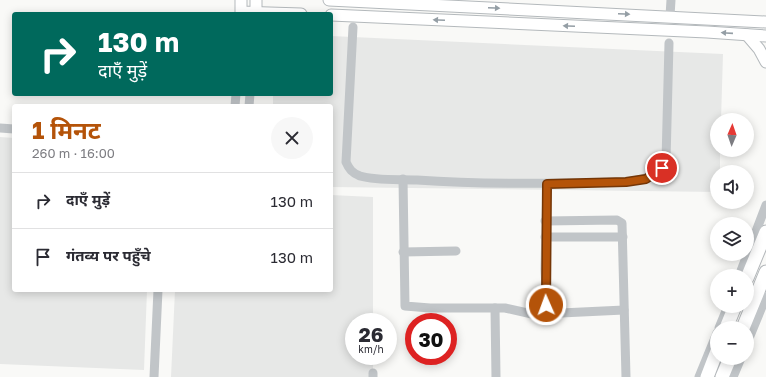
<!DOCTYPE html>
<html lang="hi">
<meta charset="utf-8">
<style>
body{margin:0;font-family:"Golos Text","Noto Sans Devanagari",sans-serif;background:#f7f7f7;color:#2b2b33;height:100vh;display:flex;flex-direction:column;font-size:15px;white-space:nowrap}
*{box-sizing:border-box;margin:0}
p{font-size:13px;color:#7c7c81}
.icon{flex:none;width:22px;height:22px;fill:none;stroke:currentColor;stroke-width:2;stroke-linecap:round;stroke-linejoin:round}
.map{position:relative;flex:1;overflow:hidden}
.details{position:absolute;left:12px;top:104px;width:321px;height:188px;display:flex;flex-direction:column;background:#fff;border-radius:4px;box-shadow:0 2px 10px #0003}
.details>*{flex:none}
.top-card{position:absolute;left:12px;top:12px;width:321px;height:84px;border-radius:4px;box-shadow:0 2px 10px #0003;background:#00695c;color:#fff;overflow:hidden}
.needle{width:26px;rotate:2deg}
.controls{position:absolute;left:710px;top:113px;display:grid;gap:8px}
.controls a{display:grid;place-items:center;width:44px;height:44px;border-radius:50%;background:#fff;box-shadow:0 2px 10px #0003;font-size:20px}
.speed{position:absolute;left:345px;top:313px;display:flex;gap:8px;font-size:20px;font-weight:700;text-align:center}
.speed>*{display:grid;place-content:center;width:52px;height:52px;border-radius:50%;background:#fff;box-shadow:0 2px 10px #0003;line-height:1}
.speed small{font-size:10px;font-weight:400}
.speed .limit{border:6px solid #d22;background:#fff;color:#111}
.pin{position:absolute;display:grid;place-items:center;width:34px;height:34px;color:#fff;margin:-17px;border:2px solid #fff;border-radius:50%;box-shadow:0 1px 4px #0007}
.me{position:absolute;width:44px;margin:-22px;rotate:358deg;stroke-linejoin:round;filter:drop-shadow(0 0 3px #0008)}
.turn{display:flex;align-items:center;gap:14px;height:84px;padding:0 20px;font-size:18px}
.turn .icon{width:52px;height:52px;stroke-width:2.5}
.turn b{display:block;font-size:28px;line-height:34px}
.round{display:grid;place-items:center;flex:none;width:42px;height:42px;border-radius:21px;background:#f7f7f7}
.summary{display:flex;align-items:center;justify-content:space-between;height:68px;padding:0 20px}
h1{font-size:24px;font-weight:700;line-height:30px;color:#b45309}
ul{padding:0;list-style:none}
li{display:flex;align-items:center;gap:12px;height:56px;padding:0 20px;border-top:1px solid #e1e1e2}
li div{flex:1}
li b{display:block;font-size:15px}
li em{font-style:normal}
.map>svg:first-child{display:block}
</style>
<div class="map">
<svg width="766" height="377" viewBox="0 0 766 377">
<rect width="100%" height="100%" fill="#f9f9f7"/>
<g fill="#e7e8e7">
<path d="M 331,36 L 723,54 L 721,120 L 717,120 L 717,150 L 720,150 L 720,172 L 717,172 L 717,192 L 331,187 L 331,106 L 273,106 L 273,94 L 331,94 Z"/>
<path d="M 0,137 L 14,138 L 14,290 L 147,290 L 144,370 L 0,364 Z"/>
<path d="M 331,195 L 373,197 L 373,322 L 354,322 L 354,356 L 373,356 L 373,377 L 171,377 L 175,290 L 331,290 Z"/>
</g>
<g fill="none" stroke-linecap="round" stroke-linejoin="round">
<g stroke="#b4b9bc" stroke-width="13">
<g id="major">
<path d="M 241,0 L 241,12 L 301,14"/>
<path d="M 329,0 L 766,22"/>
<path d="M 256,12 L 256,0"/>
<path d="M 331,15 L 707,32 L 766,36"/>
<path d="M 747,35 L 759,49 L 766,62"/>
</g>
</g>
<g stroke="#b4b8bb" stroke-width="15">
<g id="highway">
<path d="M 747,278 L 766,232"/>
<path d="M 726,328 L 735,306"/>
<path d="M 743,328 L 766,272"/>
<path d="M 707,377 L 717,351"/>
<path d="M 722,377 L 730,358"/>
</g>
</g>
<g stroke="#c1c5c8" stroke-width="9">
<path d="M 670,16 L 671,0"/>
<path d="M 353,27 L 346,162 C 349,169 352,173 360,176 C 377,181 399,179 417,180 C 487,185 556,183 626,182 C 644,179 657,178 666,161 L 669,43"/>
<path d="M 235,106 L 236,94"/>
<path d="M 249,106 L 250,94"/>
<path d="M 0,128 L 14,129"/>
<path d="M 403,179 L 405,306 L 430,308 L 505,308 L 532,314 L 549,312"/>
<path d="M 547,184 L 545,269 L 547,310 L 553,313 L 561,313 L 624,310"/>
<path d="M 545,221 L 617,220 L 622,223 L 626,377"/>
<path d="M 545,237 L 623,237"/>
<path d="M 403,252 L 456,251"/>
<path d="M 739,276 L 766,205"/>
<path d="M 495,308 L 496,377"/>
<path d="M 719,328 L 728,306"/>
<path d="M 747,343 L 766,297"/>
<path d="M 373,373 L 373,377"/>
<path d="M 154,377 L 158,290"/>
<path d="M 699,377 L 717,333"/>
<path d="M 733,377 L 741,358"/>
</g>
<use href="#major" stroke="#fff" stroke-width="11"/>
<use href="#highway" stroke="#fff" stroke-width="13"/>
</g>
<defs><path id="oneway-solid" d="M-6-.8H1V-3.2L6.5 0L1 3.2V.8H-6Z"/></defs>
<g fill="#949ea5">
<use href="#oneway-solid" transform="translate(494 8) rotate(3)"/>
<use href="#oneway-solid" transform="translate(624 14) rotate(3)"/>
<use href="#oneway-solid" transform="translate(439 20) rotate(-177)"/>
<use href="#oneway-solid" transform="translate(569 26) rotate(-177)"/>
<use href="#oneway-solid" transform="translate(727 33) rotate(-176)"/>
</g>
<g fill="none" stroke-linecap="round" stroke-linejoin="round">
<g stroke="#753606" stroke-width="10">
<path id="route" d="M 546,305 L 547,184 L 626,182 L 646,179 L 662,168"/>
</g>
<use href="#route" stroke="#b45309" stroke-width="7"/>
</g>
</svg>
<div class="controls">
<a><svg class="needle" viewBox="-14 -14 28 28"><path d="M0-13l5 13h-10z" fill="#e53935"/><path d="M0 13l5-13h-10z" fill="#7c7c81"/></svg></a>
<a><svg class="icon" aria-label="sound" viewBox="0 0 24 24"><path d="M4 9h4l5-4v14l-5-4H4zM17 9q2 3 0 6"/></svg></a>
<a><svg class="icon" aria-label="layers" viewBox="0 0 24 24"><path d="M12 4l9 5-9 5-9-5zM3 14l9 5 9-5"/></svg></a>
<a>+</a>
<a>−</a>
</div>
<div class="speed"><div>26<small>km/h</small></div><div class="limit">30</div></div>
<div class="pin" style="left:662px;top:168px;background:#d93025"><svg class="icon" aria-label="arrive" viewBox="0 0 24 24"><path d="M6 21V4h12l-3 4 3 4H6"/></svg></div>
<svg class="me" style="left:546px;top:305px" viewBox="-20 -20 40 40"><circle r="17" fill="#b45309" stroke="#fff" stroke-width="3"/><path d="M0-11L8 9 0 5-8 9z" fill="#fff"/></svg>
<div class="top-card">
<div class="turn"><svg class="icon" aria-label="right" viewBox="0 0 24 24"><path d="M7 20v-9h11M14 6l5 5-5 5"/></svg><div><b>130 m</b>दाएँ मुड़ें</div></div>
</div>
<section class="details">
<div class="summary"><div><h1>1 मिनट</h1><p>260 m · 16:00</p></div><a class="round"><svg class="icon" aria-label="close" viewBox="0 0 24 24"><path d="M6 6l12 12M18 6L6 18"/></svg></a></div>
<ul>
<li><svg class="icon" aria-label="right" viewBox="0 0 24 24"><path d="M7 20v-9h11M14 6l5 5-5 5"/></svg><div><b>दाएँ मुड़ें</b></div><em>130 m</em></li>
<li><svg class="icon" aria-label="arrive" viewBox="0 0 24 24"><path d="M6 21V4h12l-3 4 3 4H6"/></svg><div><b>गंतव्य पर पहुँचे</b></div><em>130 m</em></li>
</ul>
</section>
</div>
